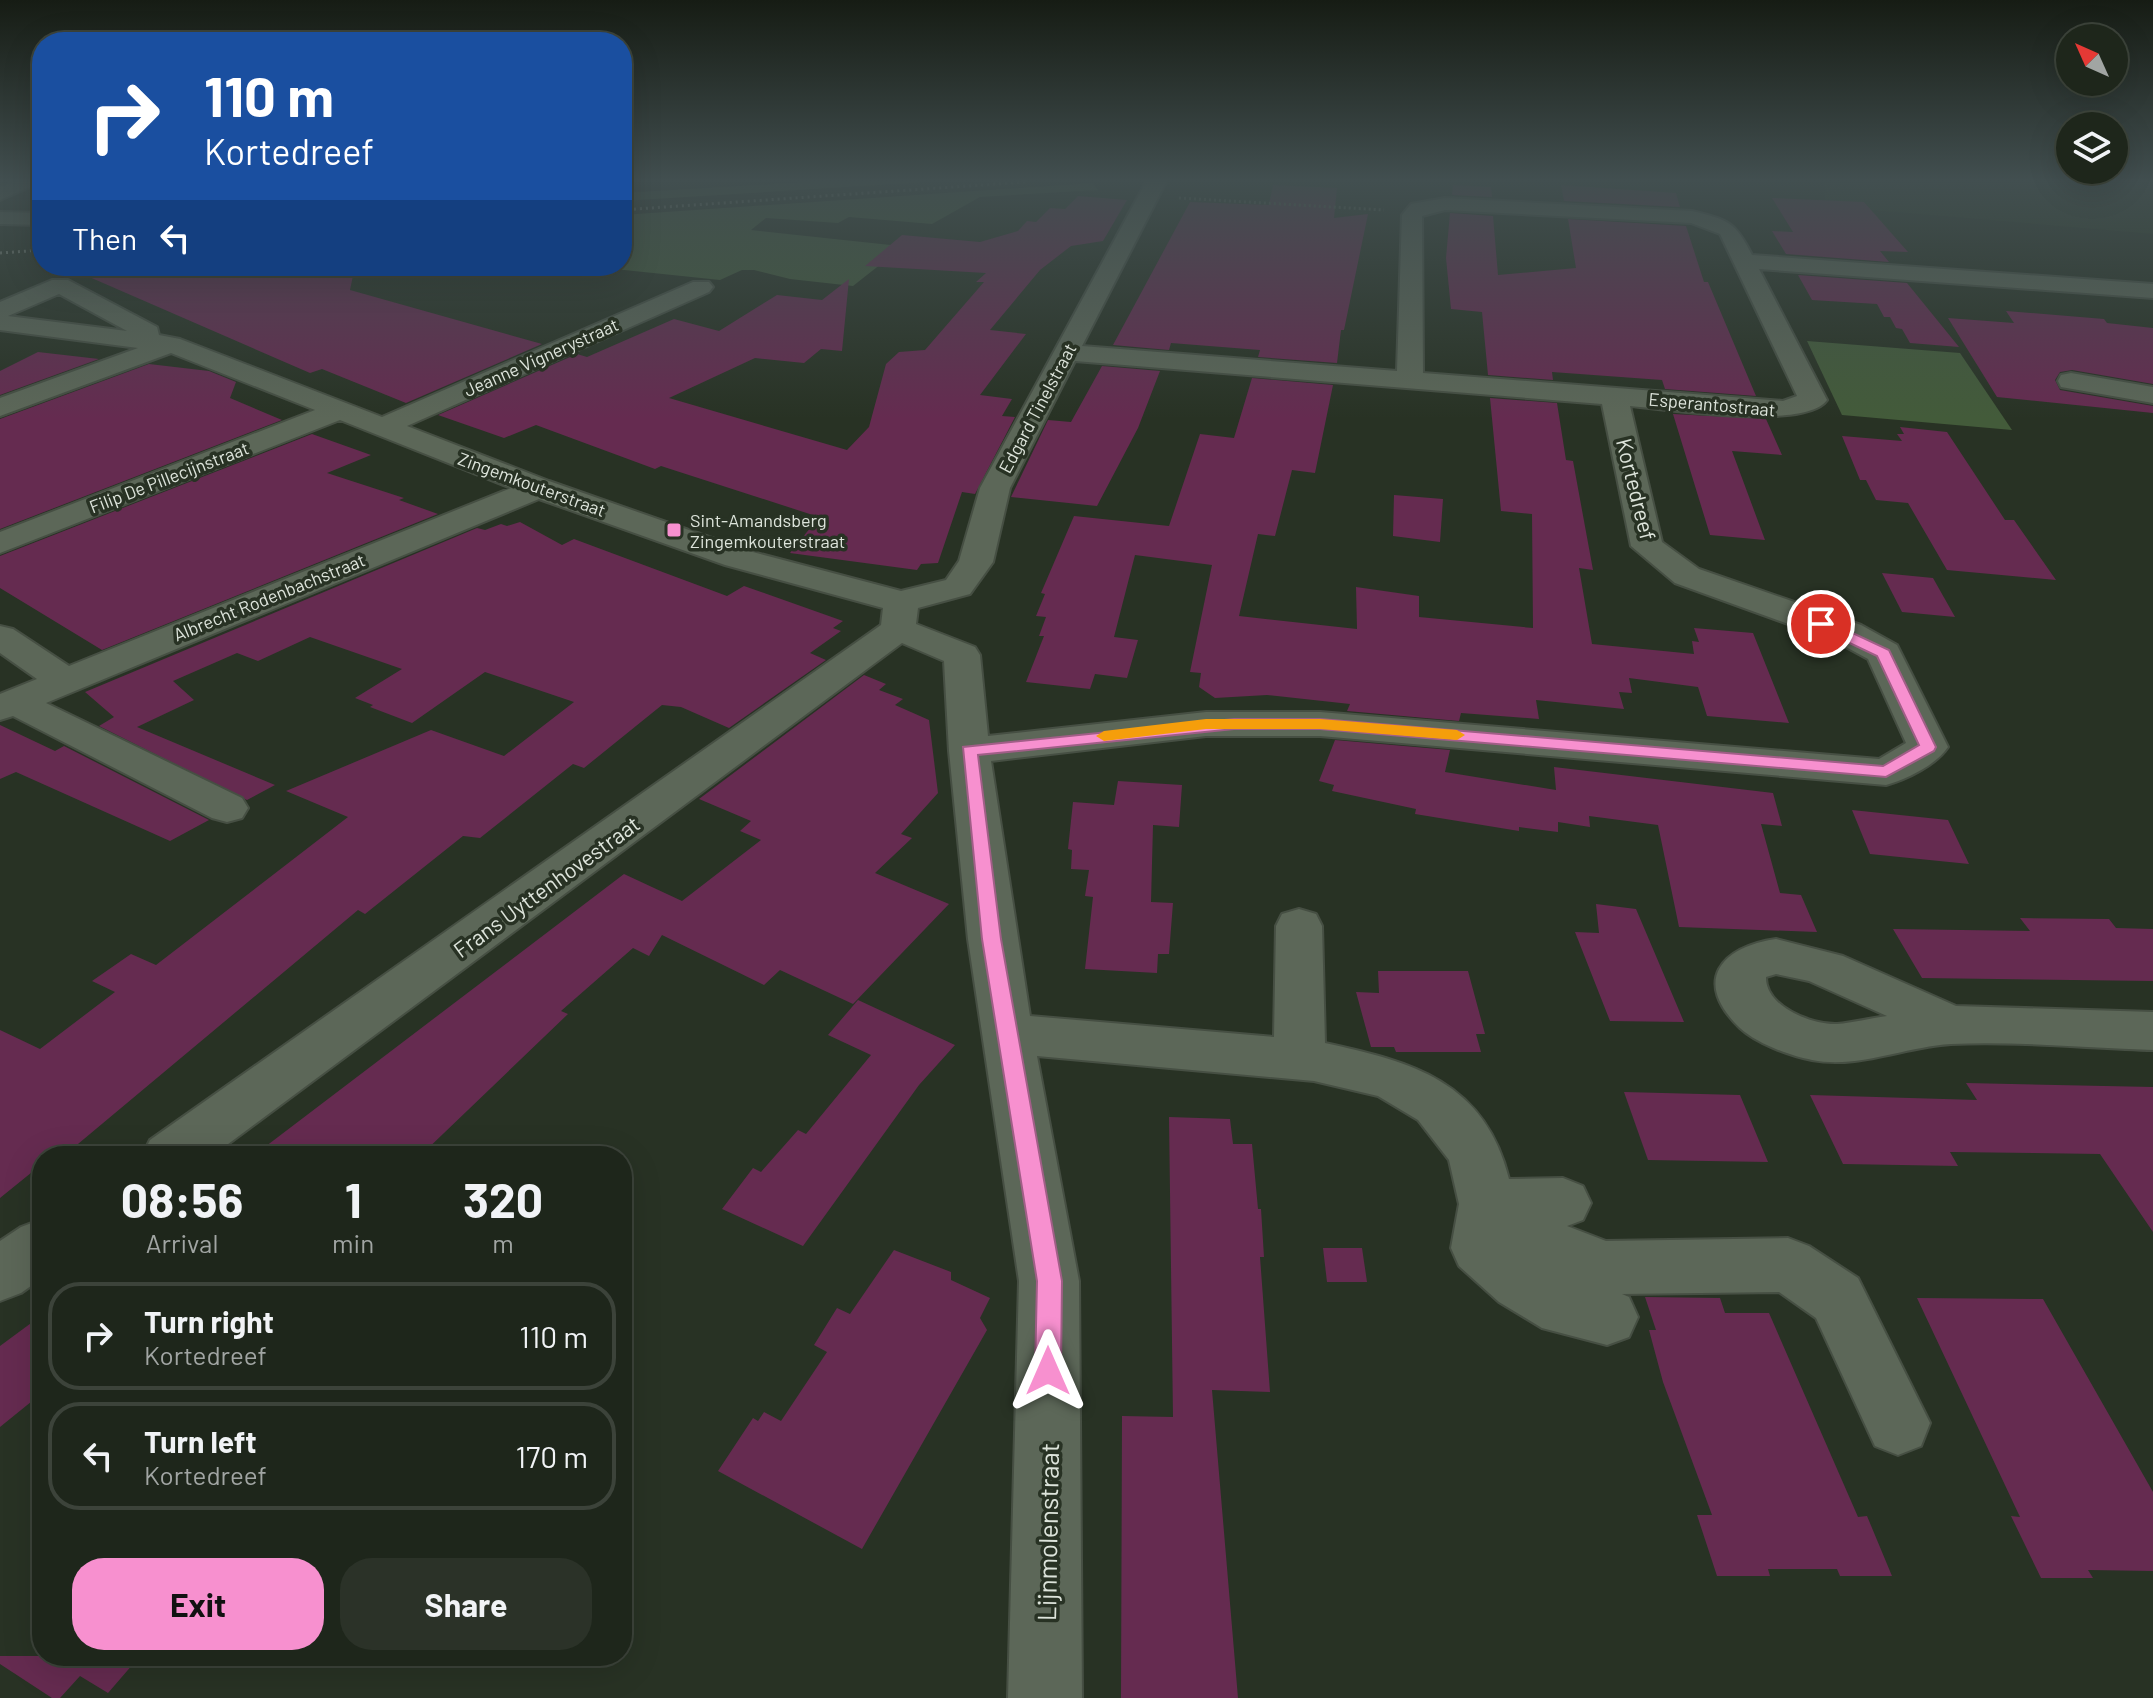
<!DOCTYPE html>
<style>
body{margin:0;font-family:Barlow,sans-serif;background:#2b3228;color:#f1f3f6;height:100vh;display:flex;flex-direction:column;font-size:30px;white-space:nowrap}
*{box-sizing:border-box;margin:0}
p{font-size:26px;color:#a1a5a3}
.icon{flex:none;width:44px;height:44px;fill:none;stroke:currentColor;stroke-width:2;stroke-linecap:round;stroke-linejoin:round}
.map{position:relative;flex:1;overflow:hidden}
.side{position:absolute;left:32px;top:1146px;width:600px;height:520px;display:flex;flex-direction:column;background:#1e261b;border-radius:32px;box-shadow:0 8px 32px #0002,0 0 0 2px #3c433a}
.side>*{flex:none}
.banner{position:absolute;left:32px;top:32px;width:600px;height:244px;border-radius:32px;box-shadow:0 8px 32px #0002,0 0 0 2px #3c433a;background:#1a4fa0;color:#fff;overflow:hidden}
.needle{width:52px;rotate:315deg}
.tools{position:absolute;left:2056px;top:24px;display:grid;gap:16px}
.tools a{display:grid;place-items:center;width:72px;height:72px;border-radius:50%;background:#1e261b;box-shadow:0 8px 32px #0002,0 0 0 2px #3c433a;font-size:40px}
.pin{position:absolute;display:grid;place-items:center;width:68px;height:68px;color:#fff;margin:-34px;border:4px solid #fff;border-radius:50%;box-shadow:0 2px 8px #0007}
.me{position:absolute;width:88px;margin:-44px;rotate:0deg;stroke-linejoin:round;filter:drop-shadow(0 0 6px #0008)}
.turn{display:flex;align-items:center;gap:28px;height:168px;padding:0 40px;font-size:36px}
.turn .icon{width:104px;height:104px;stroke-width:2.5}
.turn b{display:block;font-size:56px;line-height:68px}
.then{display:flex;align-items:center;height:76px;padding:0 40px;background:#0003;gap:16px;font-size:30px}
.eta{display:flex;justify-content:space-evenly;align-items:center;height:136px;text-align:center}
.eta b{font-size:48px;font-weight:700;line-height:56px}
.action{display:flex;gap:16px;margin-top:auto;padding:16px 40px}
.action a{flex:1;height:92px;border-radius:32px;background:#f790cf;color:#111;font-size:32px;font-weight:700;line-height:92px;text-align:center}
.action a+a{background:#2b3228;color:#f1f3f6}
ul{padding:0;list-style:none}
li{display:flex;align-items:center;gap:24px;height:108px;margin:0 16px 12px;padding:0 24px;border:4px solid #3c433a;border-radius:32px}
li div{flex:1}
li b{display:block;font-size:30px}
li em{font-style:normal}
.map>svg:first-child{display:block}
</style>
<div class="map">
<svg width="2153" height="1698" viewBox="0 0 2153 1698">
<rect width="100%" height="100%" fill="#283224"/>
<path fill="#2d3b27" d="M 1825,182 L 2141,182 L 2153,194 L 2153,234 L 1825,206 Z"/>
<g fill="#435b3a">
<path d="M 808,182 L 926,182 L 622,201 L 622,193 Z"/>
<path d="M 1093,183 L 1098,190 L 980,197 L 932,224 L 849,217 L 838,223 L 766,218 L 751,230 L 956,252 L 886,260 L 853,286 L 790,279 L 754,270 L 742,270 L 720,280 L 586,266 L 622,266 L 622,215 Z"/>
<path d="M 1807,341 L 1960,353 L 2012,430 L 1842,415 Z"/>
</g>
<g fill="#652b50">
<path d="M 1273,185 L 1337,188 L 1334,218 L 1368,214 L 1344,330 L 1341,330 L 1337,363 L 1258,357 L 1260,350 L 1171,343 L 1169,350 L 1113,345 L 1190,202 L 1269,205 Z"/>
<path d="M 1453,185 L 1491,187 L 1492,197 L 1452,195 Z"/>
<path d="M 1561,185 L 1676,193 L 1680,207 L 1564,201 Z"/>
<path d="M 1078,196 L 1127,200 L 1103,241 L 1071,246 L 1040,270 L 990,330 L 1026,334 L 980,395 L 1012,399 L 1002,416 L 1015,417 L 975,494 L 962,492 L 938,563 L 921,564 L 917,570 L 790,553 L 819,517 L 661,466 L 655,469 L 536,425 L 504,438 L 438,415 L 577,354 L 587,357 L 674,319 L 719,331 L 777,295 L 822,300 L 849,279 L 842,351 L 821,349 L 804,363 L 755,358 L 669,398 L 847,450 L 869,427 L 886,364 L 899,352 L 925,350 L 984,282 L 976,282 L 986,273 L 865,266 L 902,235 L 980,242 L 1018,231 L 1027,221 L 1036,222 L 1050,208 L 1065,209 Z"/>
<path d="M 1772,198 L 1864,202 L 1908,252 L 1880,251 L 1889,262 L 1786,254 L 1772,231 L 1793,232 Z"/>
<path d="M 1450,213 L 1493,216 L 1498,275 L 1576,268 L 1568,219 L 1686,226 L 1704,282 L 1708,282 L 1756,396 L 1665,389 L 1662,380 L 1552,372 L 1553,380 L 1488,375 L 1482,312 L 1451,309 L 1446,258 Z"/>
<path d="M 64,266 L 355,266 L 350,290 L 542,344 L 406,403 L 322,369 L 310,373 Z"/>
<path d="M 1798,275 L 1907,283 L 1959,347 L 1910,343 L 1902,329 L 1896,328 L 1890,317 L 1884,317 L 1877,304 L 1812,300 Z"/>
<path d="M 2006,311 L 2104,319 L 2107,323 L 2153,328 L 2153,384 L 2072,370 L 2060,372 L 2055,380 L 2060,390 L 2153,406 L 2153,413 L 1997,397 L 1948,318 L 2014,323 Z"/>
<path d="M 38,352 L 99,359 L 0,395 L 0,371 Z"/>
<path d="M 149,364 L 209,371 L 236,382 L 230,398 L 282,420 L 0,529 L 0,419 Z"/>
<path d="M 1102,366 L 1160,371 L 1138,428 L 1097,506 L 1011,497 L 1048,420 L 1071,422 Z"/>
<path d="M 1252,378 L 1333,385 L 1315,473 L 1292,470 L 1275,536 L 1258,534 L 1239,616 L 1357,629 L 1356,587 L 1419,596 L 1419,617 L 1533,628 L 1532,514 L 1501,511 L 1490,398 L 1557,403 L 1566,460 L 1573,461 L 1593,570 L 1579,568 L 1592,644 L 1694,654 L 1692,641 L 1699,642 L 1694,628 L 1753,633 L 1789,723 L 1707,716 L 1698,687 L 1629,678 L 1632,693 L 1619,692 L 1624,709 L 1536,700 L 1539,719 L 1461,713 L 1459,721 L 1347,711 L 1350,704 L 1267,695 L 1215,698 L 1199,687 L 1201,673 L 1190,672 L 1212,565 L 1135,555 L 1114,637 L 1138,640 L 1127,678 L 1095,674 L 1090,689 L 1026,682 L 1044,636 L 1039,636 L 1046,617 L 1036,616 L 1045,594 L 1041,593 L 1074,516 L 1169,526 L 1200,434 L 1234,438 Z"/>
<path d="M 1673,414 L 1766,419 L 1782,455 L 1732,451 L 1765,540 L 1710,535 Z"/>
<path d="M 1900,427 L 1947,432 L 2005,520 L 2014,520 L 2056,580 L 1947,570 L 1908,503 L 1876,500 L 1866,480 L 1860,480 L 1842,436 L 1902,441 L 1897,434 L 1904,434 Z"/>
<path d="M 312,434 L 371,455 L 327,473 L 404,498 L 399,500 L 438,514 L 102,650 L 0,588 L 0,556 Z"/>
<path d="M 1394,495 L 1443,499 L 1440,542 L 1393,536 Z"/>
<path d="M 520,522 L 562,545 L 574,539 L 727,596 L 744,586 L 843,621 L 833,628 L 841,631 L 810,653 L 826,660 L 729,728 L 681,707 L 662,705 L 584,768 L 573,764 L 480,838 L 463,836 L 365,914 L 358,910 L 72,1149 L 60,1156 L 42,1156 L 42,1164 L 0,1198 L 0,1030 L 40,1049 L 115,992 L 92,981 L 131,954 L 156,965 L 348,817 L 286,791 L 431,730 L 504,756 L 574,702 L 485,672 L 412,723 L 370,707 L 373,705 L 355,698 L 402,669 L 310,637 L 258,661 L 237,653 L 173,681 L 194,700 L 137,727 L 275,785 L 247,800 L 99,726 L 114,717 L 85,692 L 477,528 L 485,530 L 501,524 L 507,526 Z"/>
<path d="M 1882,573 L 1933,578 L 1955,617 L 1902,612 Z"/>
<path d="M 864,675 L 886,684 L 879,690 L 903,699 L 895,705 L 929,720 L 938,793 L 901,834 L 912,838 L 875,873 L 949,904 L 853,1004 L 780,970 L 764,985 L 662,935 L 649,956 L 633,948 L 561,1011 L 568,1014 L 420,1156 L 253,1156 L 624,874 L 682,901 L 761,840 L 740,831 L 751,821 L 699,799 Z"/>
<path d="M 0,725 L 55,751 L 64,746 L 209,820 L 170,841 L 16,772 L 0,779 Z"/>
<path d="M 1335,740 L 1450,750 L 1445,772 L 1556,790 L 1554,767 L 1773,793 L 1782,826 L 1761,824 L 1780,893 L 1801,895 L 1817,932 L 1679,927 L 1658,825 L 1589,816 L 1590,827 L 1558,822 L 1558,832 L 1519,827 L 1519,831 L 1415,814 L 1416,809 L 1332,791 L 1334,785 L 1319,781 Z"/>
<path d="M 1118,781 L 1182,785 L 1179,827 L 1153,825 L 1151,902 L 1173,903 L 1169,954 L 1158,954 L 1157,973 L 1085,969 L 1093,897 L 1085,896 L 1089,870 L 1071,869 L 1072,850 L 1068,849 L 1073,802 L 1114,805 Z"/>
<path d="M 1852,810 L 1948,820 L 1969,864 L 1870,854 Z"/>
<path d="M 1596,904 L 1636,909 L 1684,1022 L 1610,1021 L 1575,932 L 1599,933 Z"/>
<path d="M 2020,918 L 2109,919 L 2116,928 L 2153,929 L 2153,981 L 1922,978 L 1893,929 L 2030,931 Z"/>
<path d="M 1378,971 L 1468,971 L 1485,1034 L 1476,1034 L 1481,1052 L 1396,1052 L 1394,1047 L 1371,1047 L 1356,992 L 1379,993 Z"/>
<path d="M 858,1000 L 955,1045 L 919,1085 L 803,1246 L 722,1209 L 753,1168 L 761,1172 L 798,1130 L 806,1134 L 871,1055 L 828,1035 Z"/>
<path d="M 1966,1083 L 2153,1087 L 2153,1232 L 2100,1154 L 1950,1152 L 1958,1166 L 1843,1164 L 1810,1095 L 1977,1100 Z"/>
<path d="M 1624,1092 L 1740,1095 L 1768,1162 L 1648,1160 Z"/>
<path d="M 1169,1117 L 1230,1119 L 1233,1144 L 1252,1144 L 1258,1209 L 1261,1209 L 1264,1257 L 1260,1257 L 1270,1392 L 1212,1390 L 1238,1698 L 1121,1698 L 1122,1416 L 1173,1417 Z"/>
<path d="M 1323,1248 L 1362,1248 L 1367,1282 L 1327,1282 Z"/>
<path d="M 894,1250 L 951,1272 L 951,1280 L 990,1298 L 980,1318 L 987,1330 L 862,1549 L 718,1471 L 753,1418 L 758,1421 L 764,1412 L 781,1421 L 827,1352 L 814,1345 L 837,1308 L 850,1314 Z"/>
<path d="M 1645,1297 L 1720,1298 L 1725,1313 L 1769,1313 L 1858,1517 L 1867,1516 L 1892,1576 L 1840,1576 L 1837,1569 L 1768,1569 L 1770,1576 L 1717,1576 L 1697,1515 L 1712,1515 L 1663,1382 L 1649,1330 L 1656,1330 Z"/>
<path d="M 1917,1298 L 2043,1299 L 2153,1492 L 2153,1571 L 2088,1570 L 2093,1578 L 2041,1578 L 2011,1516 L 2020,1517 Z"/>
<path d="M 42,1315 L 42,1393 L 0,1427 L 0,1346 Z"/>
<path d="M 0,1656 L 140,1656 L 108,1693 L 80,1676 L 60,1698 L 52,1698 L 0,1664 Z"/>
</g>
<g fill="none" stroke-linecap="round" stroke-linejoin="round">
<g stroke="#464f43" stroke-width="4">
<g id="minor">
<path d="M 14,182 L 41,182 L 0,200 L 0,187 Z"/>
<path d="M 1146,182 L 1166,182 L 1082,346 L 1397,371 L 1402,215 L 1411,204 L 1445,198 L 1692,211 C 1728,220 1735,221 1752,255 L 2153,284 L 2153,298 L 1759,269 L 1827,400 C 1805,431 1668,409 1630,406 L 1662,542 L 1699,569 L 1861,625 L 1897,645 L 1948,747 C 1936,765 1907,779 1886,785 L 1320,736 L 1206,736 L 991,761 L 1030,1016 L 1274,1037 L 1276,926 L 1282,914 L 1299,909 L 1316,914 L 1322,926 L 1325,1043 C 1412,1062 1485,1081 1509,1179 L 1563,1178 L 1583,1186 L 1591,1203 L 1583,1220 L 1567,1226 L 1606,1241 L 1788,1238 L 1809,1246 L 1858,1278 L 1930,1423 L 1921,1446 L 1898,1455 L 1875,1446 L 1816,1318 L 1779,1292 L 1622,1294 L 1629,1297 L 1638,1317 L 1629,1337 L 1607,1345 L 1542,1328 L 1499,1302 L 1459,1266 L 1451,1248 L 1459,1204 L 1449,1160 L 1418,1120 L 1378,1096 L 1314,1081 L 1037,1056 L 1079,1281 L 1082,1698 L 1008,1698 L 1019,1281 L 968,939 L 949,751 L 944,661 L 902,643 L 212,1156 L 142,1156 L 150,1140 L 881,625 L 883,608 L 725,565 L 539,499 L 46,703 L 242,798 L 248,808 L 242,818 L 227,822 L 212,818 L 13,716 L 0,720 L 0,694 L 37,679 L 0,653 L 0,626 L 13,629 L 69,666 L 511,488 L 340,420 L 0,553 L 0,532 L 315,410 L 171,353 L 0,416 L 0,398 L 138,348 L 0,330 L 0,302 L 52,280 L 68,280 L 157,327 L 159,335 L 180,339 L 382,417 L 693,282 L 709,282 L 713,287 L 709,292 L 407,426 L 549,481 L 749,551 L 901,591 L 946,580 L 959,561 L 980,488 ZM 1445,210 L 1691,223 L 1720,234 L 1797,396 L 1783,401 L 1423,373 L 1422,216 ZM 59,294 L 127,331 L 8,316 ZM 1075,361 L 1602,404 L 1631,546 L 1675,583 L 1835,641 L 1868,659 L 1906,743 L 1879,759 L 1320,712 L 1206,712 L 988,736 L 980,655 L 975,647 L 916,624 L 918,608 L 970,594 L 993,562 L 1010,488 Z"/>
<path d="M 0,212 L 42,213 L 42,225 L 0,224 Z"/>
<path d="M 2071,373 L 2153,387 L 2153,403 L 2061,387 L 2058,381 L 2061,375 Z"/>
<path d="M 1776,939 L 1843,956 L 1956,1006 L 2153,1012 L 2153,1050 C 2086,1048 2017,1041 1951,1044 C 1904,1047 1858,1069 1812,1060 C 1790,1056 1756,1043 1740,1028 C 1692,982 1720,947 1776,939 ZM 1776,974 L 1809,981 L 1887,1016 C 1870,1018 1853,1023 1837,1024 C 1811,1025 1765,1006 1766,977 Z"/>
<path d="M 42,1219 L 42,1278 L 21,1293 L 0,1301 L 0,1241 L 21,1227 Z"/>
</g>
</g>
<path stroke="#5f685b" stroke-width="3" stroke-dasharray="2 3" stroke-linecap="butt" d="M 1179,198 L 1384,210"/>
<use href="#minor" fill="#5c6758" fill-rule="evenodd"/>
<g stroke="#7c8579" stroke-width="3" stroke-dasharray="2 4" stroke-linecap="butt">
<path d="M 622,210 L 1025,182"/>
<path d="M 0,253 L 42,250"/>
</g>
</g>
<linearGradient id="sky" x2="0" y2="1"><stop stop-color="#161c14"/><stop offset="0.43" stop-color="#424f50"/><stop offset="1" stop-color="#424f50" stop-opacity="0"/></linearGradient>
<rect width="2153" height="419" fill="url(#sky)"/>
<path fill="#f790cf" stroke="#a15e87" stroke-width="2" d="M 1816,621 L 1827,621 L 1889,650 L 1936,747 L 1934,751 L 1886,777 L 1320,729 L 1234,729 L 978,755 L 1001,939 L 1062,1281 L 1061,1371 L 1058,1380 L 1048,1384 L 1039,1380 L 1035,1371 L 1037,1281 L 982,939 L 963,747 L 1234,719 L 1320,719 L 1883,766 L 1919,745 L 1877,656 L 1816,627 Z"/>
<path fill="#f59e0b" d="M 1206,719 L 1320,719 L 1457,730 L 1465,735 L 1457,740 L 1320,729 L 1206,729 L 1104,741 L 1096,736 L 1104,731 Z"/>
<rect fill="#f790cf" stroke="#283224" stroke-width="3" x="666" y="522" width="16" height="16" rx="4"/>
<g text-anchor="middle" dominant-baseline="central" stroke-width="7" stroke-linejoin="round" paint-order="stroke">
<g font-size="18" fill="#dde4db" stroke="#283224">
<text transform="translate(541 357) rotate(-24)">Jeanne Vignerystraat</text>
<text transform="translate(1712 404) rotate(5)">Esperantostraat</text>
<text transform="translate(1037 408) rotate(-62)">Edgard Tinelstraat</text>
<text transform="translate(169 477) rotate(-21)">Filip De Pillecijnstraat</text>
<text transform="translate(532 484) rotate(20)">Zingemkouterstraat</text>
<text transform="translate(269 597) rotate(-22)">Albrecht Rodenbachstraat</text>
</g>
<g font-size="18" fill="#dde4db" stroke="#283224" text-anchor="start">
<text x="690" y="520">Sint-Amandsberg<tspan x="690" dy="21">Zingemkouterstraat</tspan></text>
</g>
<g font-size="22" fill="#dde4db" stroke="#283224">
<text transform="translate(1637 489) rotate(76)">Kortedreef</text>
<text transform="translate(546 886) rotate(-36)">Frans Uyttenhovestraat</text>
</g>
<g font-size="26" fill="#dde4db" stroke="#283224">
<text transform="translate(1047 1532) rotate(-89)">Lijnmolenstraat</text>
</g>
</g>
</svg>
<div class="tools">
<a><svg class="needle" viewBox="-14 -14 28 28"><path d="M0-13l5 13h-10z" fill="#e53935"/><path d="M0 13l5-13h-10z" fill="#a1a5a3"/></svg></a>
<a><svg class="icon" aria-label="layers" viewBox="0 0 24 24"><path d="M12 4l9 5-9 5-9-5zM3 14l9 5 9-5"/></svg></a>
</div>
<div class="pin" style="left:1821px;top:624px;background:#d93025"><svg class="icon" aria-label="arrive" viewBox="0 0 24 24"><path d="M6 21V4h12l-3 4 3 4H6"/></svg></div>
<svg class="me" style="left:1048px;top:1371px" viewBox="-20 -20 40 40"><path d="M0-17L14 15 0 8-14 15z" fill="#f790cf" stroke="#fff" stroke-width="4"/></svg>
<div class="banner">
<div class="turn"><svg class="icon" aria-label="right" viewBox="0 0 24 24"><path d="M7 20v-9h11M14 6l5 5-5 5"/></svg><div><b>110 m</b>Kortedreef</div></div>
<div class="then">Then<svg class="icon" aria-label="left" viewBox="0 0 24 24"><path d="M17 20v-9H6M10 6l-5 5 5 5"/></svg></div>
</div>
<section class="side">
<div class="eta">
<div><b>08:56</b><p>Arrival</p></div>
<div><b>1</b><p>min</p></div>
<div><b>320</b><p>m</p></div>
</div>
<ul>
<li><svg class="icon" aria-label="right" viewBox="0 0 24 24"><path d="M7 20v-9h11M14 6l5 5-5 5"/></svg><div><b>Turn right</b><p>Kortedreef</p></div><em>110 m</em></li>
<li><svg class="icon" aria-label="left" viewBox="0 0 24 24"><path d="M17 20v-9H6M10 6l-5 5 5 5"/></svg><div><b>Turn left</b><p>Kortedreef</p></div><em>170 m</em></li>
</ul>
<div class="action"><a>Exit</a><a>Share</a></div>
</section>
</div>
